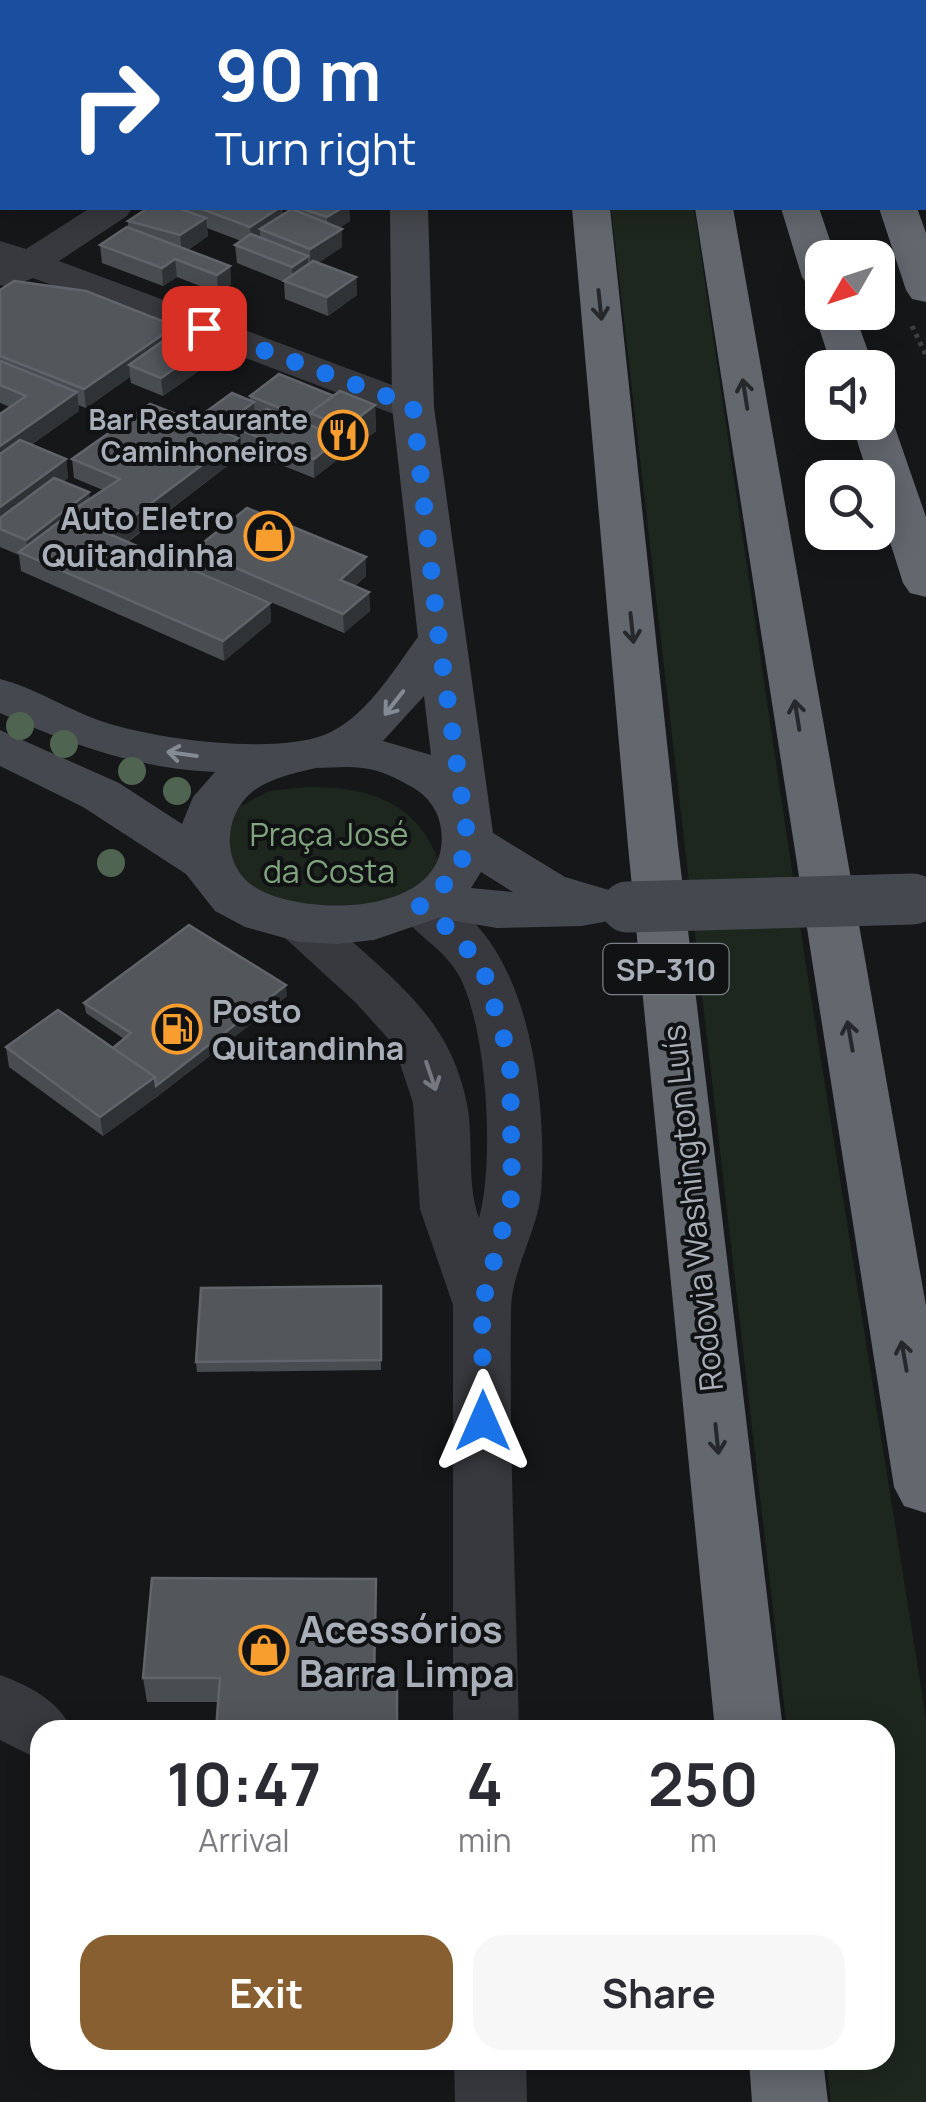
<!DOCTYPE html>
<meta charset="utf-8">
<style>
body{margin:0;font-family:Manrope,sans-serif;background:#f7f7f7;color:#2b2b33;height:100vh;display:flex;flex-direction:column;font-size:38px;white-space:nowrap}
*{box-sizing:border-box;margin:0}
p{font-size:32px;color:#7c7c81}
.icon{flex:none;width:55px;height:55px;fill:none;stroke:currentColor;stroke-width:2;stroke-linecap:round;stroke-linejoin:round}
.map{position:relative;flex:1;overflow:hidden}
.panel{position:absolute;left:30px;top:1720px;width:865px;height:350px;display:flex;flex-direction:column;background:#fff;border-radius:30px;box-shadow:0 5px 25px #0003}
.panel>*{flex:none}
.guide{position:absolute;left:0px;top:0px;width:928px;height:210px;box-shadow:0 5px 25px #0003;background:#1a4fa0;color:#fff;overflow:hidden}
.needle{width:65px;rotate:231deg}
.controls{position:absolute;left:805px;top:240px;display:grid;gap:20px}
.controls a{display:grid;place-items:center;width:90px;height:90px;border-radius:20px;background:#fff;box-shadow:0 5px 25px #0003;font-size:50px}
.pin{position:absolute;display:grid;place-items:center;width:85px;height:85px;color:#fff;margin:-42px;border-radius:20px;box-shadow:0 5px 15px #0006}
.me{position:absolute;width:110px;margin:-55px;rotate:0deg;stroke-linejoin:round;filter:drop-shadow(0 0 8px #0008)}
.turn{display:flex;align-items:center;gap:35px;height:210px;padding:0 50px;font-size:45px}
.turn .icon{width:130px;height:130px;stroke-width:2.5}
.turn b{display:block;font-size:70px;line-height:85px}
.eta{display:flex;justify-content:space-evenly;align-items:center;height:170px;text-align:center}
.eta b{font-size:60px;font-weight:700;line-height:70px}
.primary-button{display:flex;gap:20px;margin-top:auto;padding:20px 50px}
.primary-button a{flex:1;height:115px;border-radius:30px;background:#875f31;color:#fff;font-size:40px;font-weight:700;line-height:115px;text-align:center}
.primary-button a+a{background:#f7f7f7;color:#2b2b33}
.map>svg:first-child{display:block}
</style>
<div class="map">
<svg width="926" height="2102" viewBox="0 0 926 2102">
<rect width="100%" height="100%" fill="#161719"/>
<g fill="#1e271e">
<path d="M 611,208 L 694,208 L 806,965 L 926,1719 L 926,2102 L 831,2102 L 826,2060 L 885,2060 L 885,1730 L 787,1730 Z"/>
<path d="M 306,787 C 366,786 418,801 439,863 L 431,884 L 386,914 L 265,905 L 216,859 L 239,807 L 269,791 Z"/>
</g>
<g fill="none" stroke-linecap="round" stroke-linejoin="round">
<path stroke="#3d4045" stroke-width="5" stroke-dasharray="4 5" stroke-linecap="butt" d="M 912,326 L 926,355"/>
<g fill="#37393e" fill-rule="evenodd">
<path d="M 143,0 L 182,0 L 183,2 L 144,2 Z"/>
<path d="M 90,208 L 132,208 L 127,216 L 59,261 L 427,398 L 433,407 L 427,416 L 413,419 L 399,416 L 33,278 L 10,287 L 0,285 L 0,241 L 26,249 Z"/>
<path d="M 420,889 C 529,920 548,1098 541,1193 C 537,1233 511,1271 511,1311 C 509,1450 516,1591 519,1730 L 453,1730 L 453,1305 L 420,1209 L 413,1103 L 394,1045 L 356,1003 L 284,937 L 277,925 L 284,913 C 317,904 332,924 355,944 C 410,993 452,1029 467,1104 C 474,1140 466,1182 479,1218 C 495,1162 487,1024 458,974 C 442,946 411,933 395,906 L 402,894 Z"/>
<path d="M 0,1675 C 30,1686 59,1701 72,1730 L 40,1730 L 40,1760 L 0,1740 Z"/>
<path d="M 454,2060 L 526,2060 L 527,2102 L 455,2102 Z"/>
</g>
<g fill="#45484e" fill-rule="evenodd">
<rect x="393" y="0" width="34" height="2"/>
<path d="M 390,208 L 428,208 L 434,407 L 493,833 L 565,877 L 619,893 L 627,906 L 619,919 L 582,926 L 497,928 L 438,918 L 374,940 L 337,944 L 299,942 L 245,927 L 215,911 L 186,874 L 83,807 L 0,766 L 0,730 L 119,783 L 182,824 L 193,797 L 215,772 C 139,769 68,744 0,713 L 0,679 C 35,688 65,708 98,720 C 151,739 272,755 324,735 C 365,719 393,671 418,637 L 392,407 ZM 424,696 L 431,755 L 383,741 ZM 316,768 C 331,768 347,766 362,768 C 381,770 396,778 412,787 C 428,796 439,811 441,829 C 453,915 310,918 258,889 C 221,869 222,817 252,792 C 270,778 295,773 316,768 ZM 481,872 L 513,892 L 471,888 Z"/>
</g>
<g fill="#63686f" fill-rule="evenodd">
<rect x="554" y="0" width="34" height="2"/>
<path d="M 698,0 L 733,0 L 734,2 L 700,2 Z"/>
<rect x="820" y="0" width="34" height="2"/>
<path d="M 572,208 L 610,208 L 678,846 L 783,1730 L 715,1730 L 628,846 Z"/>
<path d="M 695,208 L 733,208 L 926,1306 L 926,1513 L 904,1506 L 894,1487 Z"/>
<path d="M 781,208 L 819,208 L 836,258 L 822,258 L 822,289 L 808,285 L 802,277 Z"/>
<path d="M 879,208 L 917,208 L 926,233 L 926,302 L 912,299 L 906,290 Z"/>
<path d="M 820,303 L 822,312 L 854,312 L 874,368 L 832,368 L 814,312 Z"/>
<path d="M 878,411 L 887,413 L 893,422 L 926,517 L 926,597 L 910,593 L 903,583 L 878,504 L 878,478 L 869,478 L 851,422 L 878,422 Z"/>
<path d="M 749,2060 L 823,2060 L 828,2102 L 752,2102 Z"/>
</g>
<path stroke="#45484e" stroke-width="51" d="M 627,907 L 913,899"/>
</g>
<g fill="#506551">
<circle cx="20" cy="726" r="14"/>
<circle cx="64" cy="744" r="14"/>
<circle cx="132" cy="771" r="14"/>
<circle cx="177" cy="791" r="14"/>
<circle cx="111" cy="863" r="14"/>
</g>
<g fill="#494c51">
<path d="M 242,0 L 329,0 L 325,2 L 250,2 Z"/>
<path d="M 0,40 L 2,41 L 2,124 L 0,123 Z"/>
<path d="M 0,141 L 2,142 L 2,172 L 0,172 Z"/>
<path d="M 148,208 L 282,208 L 283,215 L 296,211 L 296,208 L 349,208 L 350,221 L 339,228 L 342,229 L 342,247 L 318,263 L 356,277 L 357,295 L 328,316 L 285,299 L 284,282 L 237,263 L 235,245 L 241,241 L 207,228 L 208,236 L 188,250 L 230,266 L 231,284 L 218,293 L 177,277 L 163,286 L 102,263 L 100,245 L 128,227 L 128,221 Z"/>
<path d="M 0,290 L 176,339 L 202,349 L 203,368 L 163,396 L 131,383 L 130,377 L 86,408 L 78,405 L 79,411 L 31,445 L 66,459 L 68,478 L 63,482 L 90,499 L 103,490 L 74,478 L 72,459 L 199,423 L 199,417 L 250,401 L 250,396 L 334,396 L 375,405 L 376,431 L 346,454 L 342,452 L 342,456 L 314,478 L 241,449 L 240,432 L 234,437 L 239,457 L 128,542 L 270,603 L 271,622 L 224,661 L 21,571 L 19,555 L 0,547 L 0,414 L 10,407 L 0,403 Z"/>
<path d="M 194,550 L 366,557 L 366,576 L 355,586 L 369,592 L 370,611 L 344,633 L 195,570 Z"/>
<path d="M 287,996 L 158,1096 L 103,1136 L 9,1067 L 6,1047 L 113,1048 L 124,1039 L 86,1013 L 84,1003 Z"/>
<path d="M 381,1286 L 381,1370 L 197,1372 L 196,1362 Z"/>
<path d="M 376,1579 L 376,1671 L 397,1671 L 398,1730 L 216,1730 L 218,1702 L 147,1702 L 143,1678 Z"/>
</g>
<g fill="#303336">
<path d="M 56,0 L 80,0 L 81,2 L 51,2 Z"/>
<path d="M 301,0 L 329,0 L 325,2 L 298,2 Z"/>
<path d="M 279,208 L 282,208 L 283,223 L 260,229 L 260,239 L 251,245 L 250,227 Z"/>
<path d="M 342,208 L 349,208 L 350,221 L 328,236 L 327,217 Z"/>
<path d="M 206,218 L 208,236 L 182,254 L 180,235 Z"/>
<path d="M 342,229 L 342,247 L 310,268 L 310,249 Z"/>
<path d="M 308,256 L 309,274 L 293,285 L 292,267 Z"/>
<path d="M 175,259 L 177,277 L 163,286 L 162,268 Z"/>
<path d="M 230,266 L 231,284 L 218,293 L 217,275 Z"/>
<path d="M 356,277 L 357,295 L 328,316 L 327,297 Z"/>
<path d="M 175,326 L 176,344 L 129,365 L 130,377 L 86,408 L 84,389 Z"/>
<path d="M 202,349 L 203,368 L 163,396 L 161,378 Z"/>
<path d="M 77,392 L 79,411 L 0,467 L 0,446 Z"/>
<path d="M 254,402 L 255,421 L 223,445 L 222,426 Z"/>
<path d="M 375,405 L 376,431 L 346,454 L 345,428 Z"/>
<path d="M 341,437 L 342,456 L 314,478 L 314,459 Z"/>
<path d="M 238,438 L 239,457 L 116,550 L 114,531 Z"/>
<path d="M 66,459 L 68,478 L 0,528 L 0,507 Z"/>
<path d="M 89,492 L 92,511 L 70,512 L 72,526 L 28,556 L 26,540 Z"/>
<path d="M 366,557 L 366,576 L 340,599 L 340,580 Z"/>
<path d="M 369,592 L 370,611 L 344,633 L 343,614 Z"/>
<path d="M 270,603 L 271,622 L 224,661 L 223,641 Z"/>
<path d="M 286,985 L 287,996 L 158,1096 L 103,1136 L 100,1117 Z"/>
<path d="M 376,1579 L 377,1604 L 375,1695 L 374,1671 Z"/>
</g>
<g fill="#53575c" stroke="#61656b" stroke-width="2.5">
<path d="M 9,0 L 56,0 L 51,2 L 4,2 Z"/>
<path d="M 74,0 L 124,0 L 120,2 L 70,2 Z"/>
<path d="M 133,0 L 155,0 L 162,2 L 129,2 Z"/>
<path d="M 0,40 L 2,41 L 2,107 L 0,107 Z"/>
<path d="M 148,208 L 178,208 L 206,218 L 180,235 L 128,221 Z"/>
<path d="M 199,208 L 279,208 L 250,227 Z"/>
<path d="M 300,208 L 342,208 L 327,217 Z"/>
<path d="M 292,209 L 342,229 L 310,249 L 260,229 Z"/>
<path d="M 127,227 L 230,266 L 217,275 L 175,259 L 162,268 L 100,245 Z"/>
<path d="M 251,234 L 308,256 L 292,267 L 235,245 Z"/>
<path d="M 313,261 L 356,277 L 327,297 L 284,281 Z"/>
<path d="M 14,281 L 86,291 L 175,326 L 84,389 L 0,356 L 0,290 Z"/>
<path d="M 170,336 L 202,349 L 161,378 L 129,365 Z"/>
<path d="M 0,361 L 77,392 L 0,446 L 0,414 L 26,396 L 0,385 Z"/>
<path d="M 279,374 L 334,396 L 310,413 L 310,420 L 250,396 Z"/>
<path d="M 340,391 L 375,405 L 345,428 L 310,413 Z"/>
<path d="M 232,393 L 254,402 L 222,426 L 199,417 Z"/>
<path d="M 150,404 L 238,438 L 114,531 L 70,512 L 120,479 L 72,459 Z"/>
<path d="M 267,409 L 341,437 L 314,459 L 240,430 Z"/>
<path d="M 20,440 L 66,459 L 0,507 L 0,454 Z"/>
<path d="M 54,478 L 89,492 L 26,540 L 0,529 L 0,518 Z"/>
<path d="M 247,508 L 366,557 L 340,580 L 369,592 L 343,614 L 194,550 Z"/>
<path d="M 67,516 L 270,603 L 223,641 L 19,552 Z"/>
<path d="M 189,925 L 286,985 L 156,1086 L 155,1077 L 113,1048 L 131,1033 L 84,1003 Z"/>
<path d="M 58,1010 L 155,1077 L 100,1117 L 6,1047 Z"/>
<path d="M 381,1286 L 381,1360 L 196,1362 L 201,1288 Z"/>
<path d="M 152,1578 L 376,1579 L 374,1671 L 397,1671 L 397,1730 L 216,1730 L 220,1678 L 143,1678 Z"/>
</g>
<defs><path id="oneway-shaft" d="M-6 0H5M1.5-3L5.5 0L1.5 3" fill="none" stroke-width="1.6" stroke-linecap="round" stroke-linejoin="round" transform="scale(2.5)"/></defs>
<g stroke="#26282b">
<use href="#oneway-shaft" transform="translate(600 305) rotate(84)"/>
<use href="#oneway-shaft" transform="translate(745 394) rotate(-99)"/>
<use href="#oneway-shaft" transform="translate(632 628) rotate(84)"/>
<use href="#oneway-shaft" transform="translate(797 715) rotate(-99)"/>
<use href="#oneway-shaft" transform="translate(850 1036) rotate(-100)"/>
<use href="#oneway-shaft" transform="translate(904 1356) rotate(-100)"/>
<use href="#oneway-shaft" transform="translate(717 1439) rotate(84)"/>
</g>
<g stroke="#858b94">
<use href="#oneway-shaft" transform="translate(394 703) rotate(128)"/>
<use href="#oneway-shaft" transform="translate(182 754) rotate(-172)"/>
</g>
<use stroke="#757a82" href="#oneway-shaft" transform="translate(431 1076) rotate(71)"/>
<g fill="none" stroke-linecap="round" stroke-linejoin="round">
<path stroke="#1a73e8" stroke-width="18" stroke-dasharray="0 32.4" d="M 204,328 L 413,406 L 439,640 L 468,841 L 458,872 L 420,906 L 458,936 L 484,972 L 510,1059 L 512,1195 L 482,1304 L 483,1421"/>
</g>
<defs>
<g id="restaurant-ring" transform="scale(2.5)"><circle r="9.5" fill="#111214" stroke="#f89e2f" stroke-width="1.5"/><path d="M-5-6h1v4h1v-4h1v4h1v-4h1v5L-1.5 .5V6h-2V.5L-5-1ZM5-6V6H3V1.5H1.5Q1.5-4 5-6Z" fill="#f89e2f"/></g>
<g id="shop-ring" transform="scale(2.5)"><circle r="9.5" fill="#111214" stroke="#f89e2f" stroke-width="1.5"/><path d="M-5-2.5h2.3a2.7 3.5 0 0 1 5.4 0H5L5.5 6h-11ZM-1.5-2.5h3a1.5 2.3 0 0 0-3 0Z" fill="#f89e2f"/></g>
<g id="fuel-ring" transform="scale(2.5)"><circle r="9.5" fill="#111214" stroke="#f89e2f" stroke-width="1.5"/><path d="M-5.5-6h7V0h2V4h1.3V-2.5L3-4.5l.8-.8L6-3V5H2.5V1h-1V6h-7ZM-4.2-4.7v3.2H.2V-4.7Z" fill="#f89e2f"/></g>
</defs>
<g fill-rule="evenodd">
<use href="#restaurant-ring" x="343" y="435"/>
<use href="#shop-ring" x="269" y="536"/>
<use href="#fuel-ring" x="177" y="1029"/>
<use href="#shop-ring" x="264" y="1650"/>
</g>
<g text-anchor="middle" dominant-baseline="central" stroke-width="8" stroke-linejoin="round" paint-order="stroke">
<g font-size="28" font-weight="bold" fill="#a8afb9" stroke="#111214" text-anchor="end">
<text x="308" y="419">Bar Restaurante<tspan x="308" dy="32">Caminhoneiros</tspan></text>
</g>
<rect fill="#111214" stroke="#7b8088" stroke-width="2.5" x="603.5" y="944" width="125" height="50" rx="8"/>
<g font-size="30" font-weight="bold" fill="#a8afb9">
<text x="666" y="969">SP-310</text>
</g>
<g font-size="32" font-weight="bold" fill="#a8afb9" stroke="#111214" text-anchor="end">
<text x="234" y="518">Auto Eletro<tspan x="234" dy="37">Quitandinha</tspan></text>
<text x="212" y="1011" text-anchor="start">Posto<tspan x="212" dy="37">Quitandinha</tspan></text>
</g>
<g font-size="32" fill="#80a57e" stroke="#111214">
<text x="329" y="834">Praça José<tspan x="329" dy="37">da Costa</tspan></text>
</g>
<g font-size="32" fill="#a8afb9" stroke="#111214">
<text transform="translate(692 1208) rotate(-96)">Rodovia Washington Luís</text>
</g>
<g font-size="38" font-weight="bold" fill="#a8afb9" stroke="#111214" text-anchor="start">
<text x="299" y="1628">Acessórios<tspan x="299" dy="44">Barra Limpa</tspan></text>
</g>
</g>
</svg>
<div class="controls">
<a><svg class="needle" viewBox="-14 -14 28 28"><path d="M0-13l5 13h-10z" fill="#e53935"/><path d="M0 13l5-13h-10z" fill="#7c7c81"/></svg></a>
<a><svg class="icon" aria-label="sound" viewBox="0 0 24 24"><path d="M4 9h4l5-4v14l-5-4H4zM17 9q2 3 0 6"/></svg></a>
<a><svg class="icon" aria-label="search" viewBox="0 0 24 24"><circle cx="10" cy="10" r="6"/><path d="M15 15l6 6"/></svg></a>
</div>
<div class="pin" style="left:204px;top:328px;background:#d93025"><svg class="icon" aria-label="arrive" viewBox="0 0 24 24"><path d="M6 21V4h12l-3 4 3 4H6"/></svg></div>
<svg class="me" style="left:483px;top:1421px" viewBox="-20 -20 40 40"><path d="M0-17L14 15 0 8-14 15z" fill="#1a73e8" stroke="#fff" stroke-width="4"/></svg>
<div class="guide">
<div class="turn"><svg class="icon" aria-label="right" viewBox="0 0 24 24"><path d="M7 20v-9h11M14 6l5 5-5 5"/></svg><div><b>90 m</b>Turn right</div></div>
</div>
<section class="panel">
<div class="eta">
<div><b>10:47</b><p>Arrival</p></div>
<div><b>4</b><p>min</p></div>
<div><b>250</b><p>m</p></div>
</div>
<div class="primary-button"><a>Exit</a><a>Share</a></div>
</section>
</div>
